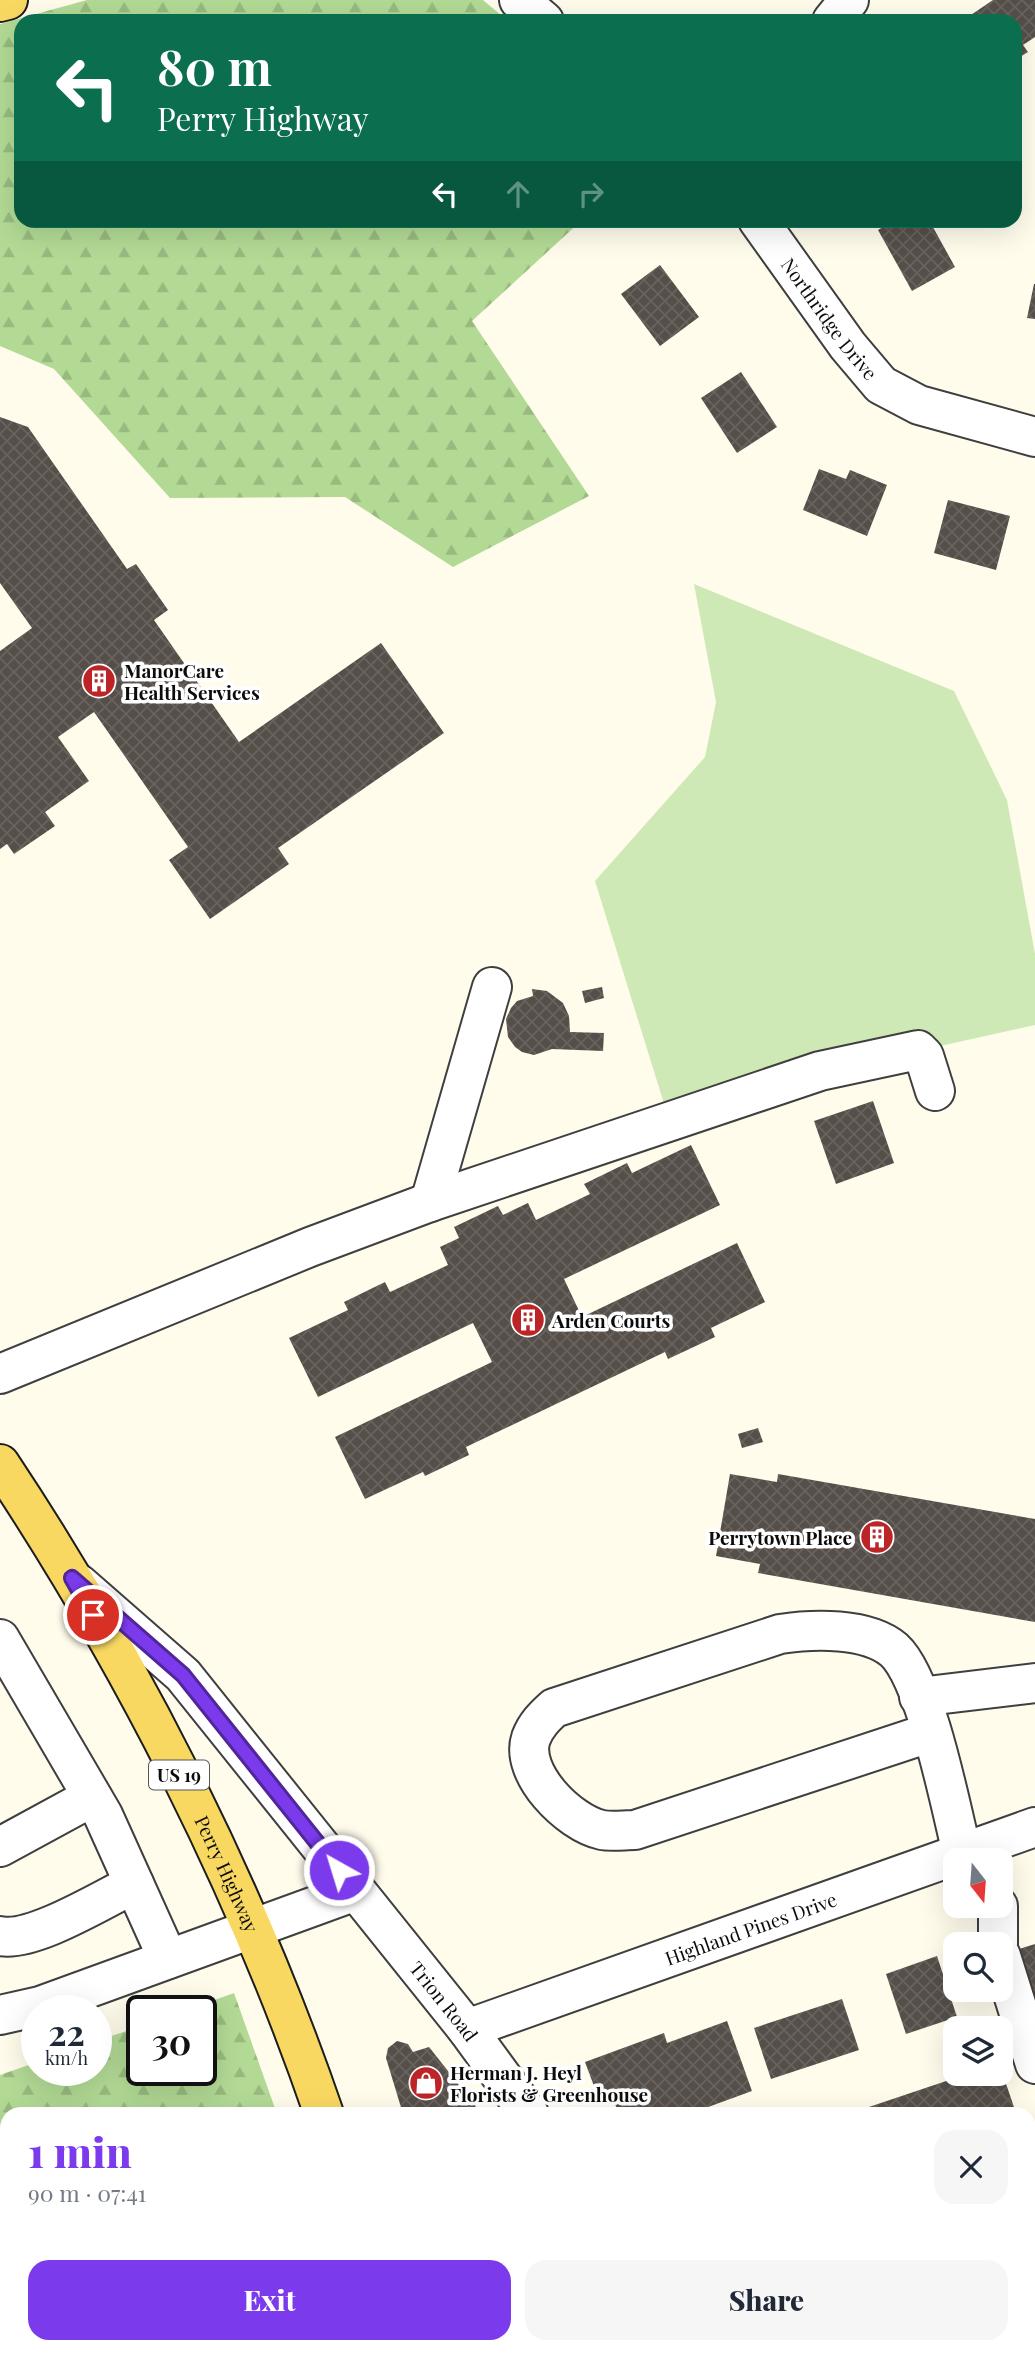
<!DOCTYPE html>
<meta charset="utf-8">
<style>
body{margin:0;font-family:"Playfair Display",serif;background:#f6f6f7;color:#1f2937;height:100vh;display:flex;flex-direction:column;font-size:26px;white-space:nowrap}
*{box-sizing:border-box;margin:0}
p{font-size:23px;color:#747a83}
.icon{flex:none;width:38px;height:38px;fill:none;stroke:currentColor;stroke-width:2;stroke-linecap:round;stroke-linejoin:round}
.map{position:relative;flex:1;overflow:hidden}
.sheet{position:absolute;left:0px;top:2107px;width:1036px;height:247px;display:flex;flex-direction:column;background:#fff;border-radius:21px 21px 0 0;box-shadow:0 7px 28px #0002}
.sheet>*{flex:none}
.hud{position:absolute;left:14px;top:14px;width:1008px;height:214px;border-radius:21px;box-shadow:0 7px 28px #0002;background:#0b6e4f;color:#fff;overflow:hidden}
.needle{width:46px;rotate:163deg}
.buttons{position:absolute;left:943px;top:1848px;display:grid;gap:14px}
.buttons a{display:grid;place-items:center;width:70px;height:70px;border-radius:14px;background:#fff;box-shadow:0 7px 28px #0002;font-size:35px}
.speed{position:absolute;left:21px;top:1995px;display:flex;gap:14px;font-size:35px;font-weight:700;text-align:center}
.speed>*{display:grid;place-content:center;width:91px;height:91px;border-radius:50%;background:#fff;box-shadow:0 7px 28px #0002;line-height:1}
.speed small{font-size:18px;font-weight:400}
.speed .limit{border:4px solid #111;border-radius:10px;background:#fff;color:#111}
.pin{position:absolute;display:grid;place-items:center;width:60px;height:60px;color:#fff;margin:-30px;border:4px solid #fff;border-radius:50%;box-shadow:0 2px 7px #0007}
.me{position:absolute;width:77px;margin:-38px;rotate:321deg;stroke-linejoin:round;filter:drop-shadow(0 0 5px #0008)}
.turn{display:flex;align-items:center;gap:24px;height:147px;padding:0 28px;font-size:32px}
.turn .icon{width:91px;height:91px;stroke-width:2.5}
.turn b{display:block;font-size:49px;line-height:60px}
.lanes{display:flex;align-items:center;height:66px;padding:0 28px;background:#0003;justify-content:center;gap:35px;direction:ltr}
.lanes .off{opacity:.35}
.round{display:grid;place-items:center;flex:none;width:74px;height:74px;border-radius:21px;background:#f6f6f7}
.summary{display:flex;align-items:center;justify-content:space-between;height:119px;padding:0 28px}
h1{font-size:42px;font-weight:800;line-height:52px;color:#7c3aed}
.primary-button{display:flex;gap:14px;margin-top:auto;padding:14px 28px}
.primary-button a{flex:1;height:80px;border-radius:21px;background:#7c3aed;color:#fff;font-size:28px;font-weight:800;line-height:80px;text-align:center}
.primary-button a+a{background:#f6f6f7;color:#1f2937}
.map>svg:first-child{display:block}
</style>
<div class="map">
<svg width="1035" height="2353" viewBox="0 0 1035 2353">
<defs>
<pattern id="forest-firs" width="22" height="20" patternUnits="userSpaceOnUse" patternTransform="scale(1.75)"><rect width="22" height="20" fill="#b2da95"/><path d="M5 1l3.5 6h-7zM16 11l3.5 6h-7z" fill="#98ba7f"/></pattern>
<pattern id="building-cross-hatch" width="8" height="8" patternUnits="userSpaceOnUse" patternTransform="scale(1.75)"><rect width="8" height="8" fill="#554e49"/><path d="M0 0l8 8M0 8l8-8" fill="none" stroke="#68635f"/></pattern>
</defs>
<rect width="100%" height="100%" fill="#fffcec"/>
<path fill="#cfe9b6" d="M 694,584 L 954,691 L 1007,800 L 1035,954 L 1035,1025 L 665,1107 L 595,881 L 705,757 L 716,702 Z"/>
<g fill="url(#forest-firs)">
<path d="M 87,0 L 483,0 L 508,21 L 21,21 L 21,220 L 581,221 L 472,321 L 589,496 L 453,567 L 345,497 L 170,498 L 54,369 L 0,346 L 0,24 Z"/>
<path d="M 234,1993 L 277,2114 L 7,2114 L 7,2305 L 0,2307 L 0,2075 L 37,2062 L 37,2070 L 96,2070 L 96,2041 L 142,2026 L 142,2070 L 201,2070 L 201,2011 L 184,2011 Z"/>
</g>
<g fill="url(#building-cross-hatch)">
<path d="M 993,0 L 1035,0 L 1035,37 L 1023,45 L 1028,52 L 1015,60 L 1015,21 L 962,21 Z"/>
<path d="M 895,220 L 929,220 L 955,267 L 912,291 L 878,230 Z"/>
<path d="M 660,265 L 699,317 L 660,346 L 621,294 Z"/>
<path d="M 1034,284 L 1035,284 L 1035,319 L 1027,318 Z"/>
<path d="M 741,372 L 777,427 L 737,453 L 701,398 Z"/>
<path d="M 0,417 L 28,427 L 127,569 L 136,564 L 168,610 L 154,620 L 239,742 L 381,643 L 444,733 L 278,848 L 289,864 L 210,919 L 169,860 L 188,847 L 94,712 L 58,737 L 89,781 L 45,812 L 55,826 L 14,854 L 7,844 L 0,849 L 0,651 L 32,628 L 0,583 Z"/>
<path d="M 819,469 L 846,479 L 850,470 L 887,485 L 867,536 L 803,510 Z"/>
<path d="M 948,500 L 1010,516 L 996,570 L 934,553 Z"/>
<path d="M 602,987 L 604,998 L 585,1003 L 582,991 Z"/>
<path d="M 532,989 L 547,991 L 563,1003 L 569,1016 L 570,1032 L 604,1033 L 603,1051 L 552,1049 L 534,1055 L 522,1052 L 515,1047 L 508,1037 L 506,1019 L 511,1008 L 517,1001 L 533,996 Z"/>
<path d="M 873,1101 L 894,1163 L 836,1184 L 814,1121 Z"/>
<path d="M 691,1145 L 720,1205 L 564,1279 L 582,1317 L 737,1243 L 765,1302 L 711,1328 L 715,1337 L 668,1359 L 665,1352 L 466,1447 L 469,1455 L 425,1476 L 423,1472 L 365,1499 L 335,1437 L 492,1362 L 473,1323 L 318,1397 L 289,1338 L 348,1310 L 344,1302 L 385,1282 L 390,1292 L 448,1265 L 440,1247 L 459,1238 L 454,1227 L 498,1206 L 503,1215 L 528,1203 L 536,1220 L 590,1194 L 584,1184 L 627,1163 L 632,1173 Z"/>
<path d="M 758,1428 L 763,1442 L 742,1448 L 738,1434 Z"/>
<path d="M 730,1474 L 777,1482 L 778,1474 L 1035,1519 L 1035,1622 L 758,1573 L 760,1564 L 716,1556 Z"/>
<path d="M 1035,1944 L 1035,1995 L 1034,1995 L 1019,1949 Z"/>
<path d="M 937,1956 L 957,2017 L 906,2034 L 886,1974 Z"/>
<path d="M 842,1999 L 859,2050 L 771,2079 L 754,2028 Z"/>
<path d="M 727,2021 L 752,2091 L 689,2114 L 619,2114 L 613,2099 L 601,2105 L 585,2062 L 664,2033 L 667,2043 Z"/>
<path d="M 397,2041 L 408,2044 L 413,2052 L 429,2047 L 475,2105 L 478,2114 L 403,2114 L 386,2058 L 388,2048 Z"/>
<path d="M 1001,2069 L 1016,2113 L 1013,2114 L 861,2114 L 860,2110 L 967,2074 L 1001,2074 Z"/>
<path d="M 1029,2232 L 1035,2249 L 1035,2322 L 1029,2324 Z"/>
<path d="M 553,2347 L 574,2347 L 576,2353 L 536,2353 Z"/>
</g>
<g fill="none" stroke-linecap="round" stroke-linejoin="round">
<g stroke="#3f3f3f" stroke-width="42">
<g id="minor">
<path d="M 519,0 L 544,21"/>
<path d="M 832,21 L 849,0"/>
<path id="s1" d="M 758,220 L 848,346 L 881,385 L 919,405 L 1035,437"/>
<path d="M 430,1202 L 492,987"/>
<path d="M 0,1374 L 310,1247 L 430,1202 L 820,1071 L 918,1050 L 924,1056 L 935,1091"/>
<path id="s2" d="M 79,1584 L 183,1675 L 467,2029 L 529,2114"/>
<path d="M 0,1639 L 103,1815 L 168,1959"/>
<path d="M 919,1697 L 1035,1683"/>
<path d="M 932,1732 L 635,1830 C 624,1830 612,1832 602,1830 C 569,1823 519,1773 531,1738 C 536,1725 544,1717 554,1708 L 780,1634 C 813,1629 867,1627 894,1650 C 926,1679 951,1808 962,1853"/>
<path d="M 0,1847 L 92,1797"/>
<path d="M 998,1906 L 998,1944"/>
<path d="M 0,1936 C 32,1943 103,1899 134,1884"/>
<path d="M 1001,1956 L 1035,2064"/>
<path d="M 0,2015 L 40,2006 L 356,1891"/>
<path id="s3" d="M 467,2029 L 1035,1827"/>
<path d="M 631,2347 L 632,2353"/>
<path d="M 53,2353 L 56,2347"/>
<path d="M 171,2353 L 182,2347"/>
</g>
</g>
<g stroke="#1d1d1d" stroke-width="42">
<g id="major">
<path d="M 0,2 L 8,0"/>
<path id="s4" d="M 0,1464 C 133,1664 246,1887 324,2114"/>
<path d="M 402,2347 L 404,2353"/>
</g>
</g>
<use href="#minor" stroke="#fff" stroke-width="38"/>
<use href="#major" stroke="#f9d862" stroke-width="38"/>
</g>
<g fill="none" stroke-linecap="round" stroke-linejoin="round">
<g stroke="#51269a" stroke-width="18">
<path id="route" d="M 93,1615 L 72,1578 L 183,1675 L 339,1870"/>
</g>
<use href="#route" stroke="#7c3aed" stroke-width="12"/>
</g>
<defs>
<g id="building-disc" transform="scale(1.75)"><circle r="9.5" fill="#bc2427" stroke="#fff"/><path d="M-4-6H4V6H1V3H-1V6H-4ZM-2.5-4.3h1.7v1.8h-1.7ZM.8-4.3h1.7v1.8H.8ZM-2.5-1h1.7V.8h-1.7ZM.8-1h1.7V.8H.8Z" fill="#fff"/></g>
<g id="shop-disc" transform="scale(1.75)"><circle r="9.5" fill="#bc2427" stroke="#fff"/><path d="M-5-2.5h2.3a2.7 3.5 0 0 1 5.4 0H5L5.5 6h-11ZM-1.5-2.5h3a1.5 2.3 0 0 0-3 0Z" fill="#fff"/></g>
</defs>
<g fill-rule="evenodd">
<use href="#building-disc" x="99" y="681"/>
<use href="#building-disc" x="528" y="1320"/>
<use href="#building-disc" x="877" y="1537"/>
<use href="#shop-disc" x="426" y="2083"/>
</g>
<g text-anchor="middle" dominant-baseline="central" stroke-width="7" stroke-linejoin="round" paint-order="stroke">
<rect fill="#fff" stroke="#555" stroke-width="2" x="149" y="1760.5" width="60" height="29" rx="5"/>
<g font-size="18" font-weight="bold" fill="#0c0c0c">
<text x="179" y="1775">US 19</text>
</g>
<g font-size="19" fill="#0c0c0c" stroke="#fff">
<text stroke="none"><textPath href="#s1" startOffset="122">Northridge Drive</textPath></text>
<text stroke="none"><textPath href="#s4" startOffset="469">Perry Highway</textPath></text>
<text stroke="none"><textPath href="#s3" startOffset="301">Highland Pines Drive</textPath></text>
<text stroke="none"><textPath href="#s2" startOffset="556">Trion Road</textPath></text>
</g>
<g font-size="19" font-weight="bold" fill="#0c0c0c" stroke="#fff" text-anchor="start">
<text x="124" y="670">ManorCare<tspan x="124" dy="22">Health Services</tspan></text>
<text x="552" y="1320">Arden Courts</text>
<text x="852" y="1537" text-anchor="end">Perrytown Place</text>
<text x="450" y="2072">Herman J. Heyl<tspan x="450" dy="22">Florists &amp; Greenhouse</tspan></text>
</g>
</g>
</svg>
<div class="buttons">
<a><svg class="needle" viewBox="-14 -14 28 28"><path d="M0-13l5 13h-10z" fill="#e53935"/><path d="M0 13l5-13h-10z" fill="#747a83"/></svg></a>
<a><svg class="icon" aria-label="search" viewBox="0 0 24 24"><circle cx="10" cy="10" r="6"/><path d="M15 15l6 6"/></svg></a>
<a><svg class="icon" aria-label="layers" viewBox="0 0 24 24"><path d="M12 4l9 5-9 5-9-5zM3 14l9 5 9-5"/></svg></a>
</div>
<div class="speed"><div>22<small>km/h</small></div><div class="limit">30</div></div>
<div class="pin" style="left:93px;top:1615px;background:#d93025"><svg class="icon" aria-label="arrive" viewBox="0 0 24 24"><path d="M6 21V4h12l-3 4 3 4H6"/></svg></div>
<svg class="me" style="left:339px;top:1870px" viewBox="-20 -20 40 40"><circle r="17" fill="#7c3aed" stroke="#fff" stroke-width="3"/><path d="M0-11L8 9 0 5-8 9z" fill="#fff"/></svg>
<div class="hud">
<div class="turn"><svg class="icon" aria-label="left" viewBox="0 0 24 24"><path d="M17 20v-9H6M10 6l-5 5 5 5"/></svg><div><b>80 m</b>Perry Highway</div></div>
<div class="lanes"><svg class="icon" aria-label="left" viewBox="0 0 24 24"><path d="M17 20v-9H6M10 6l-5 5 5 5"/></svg><svg class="icon off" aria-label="ahead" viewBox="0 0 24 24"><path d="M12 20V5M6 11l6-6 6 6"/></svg><svg class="icon off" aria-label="right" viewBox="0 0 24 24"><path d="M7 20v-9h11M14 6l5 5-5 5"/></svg></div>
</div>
<section class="sheet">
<div class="summary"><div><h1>1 min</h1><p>90 m · 07:41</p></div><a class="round"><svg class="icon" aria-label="close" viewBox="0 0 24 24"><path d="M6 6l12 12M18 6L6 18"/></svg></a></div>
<div class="primary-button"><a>Exit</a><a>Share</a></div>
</section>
</div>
